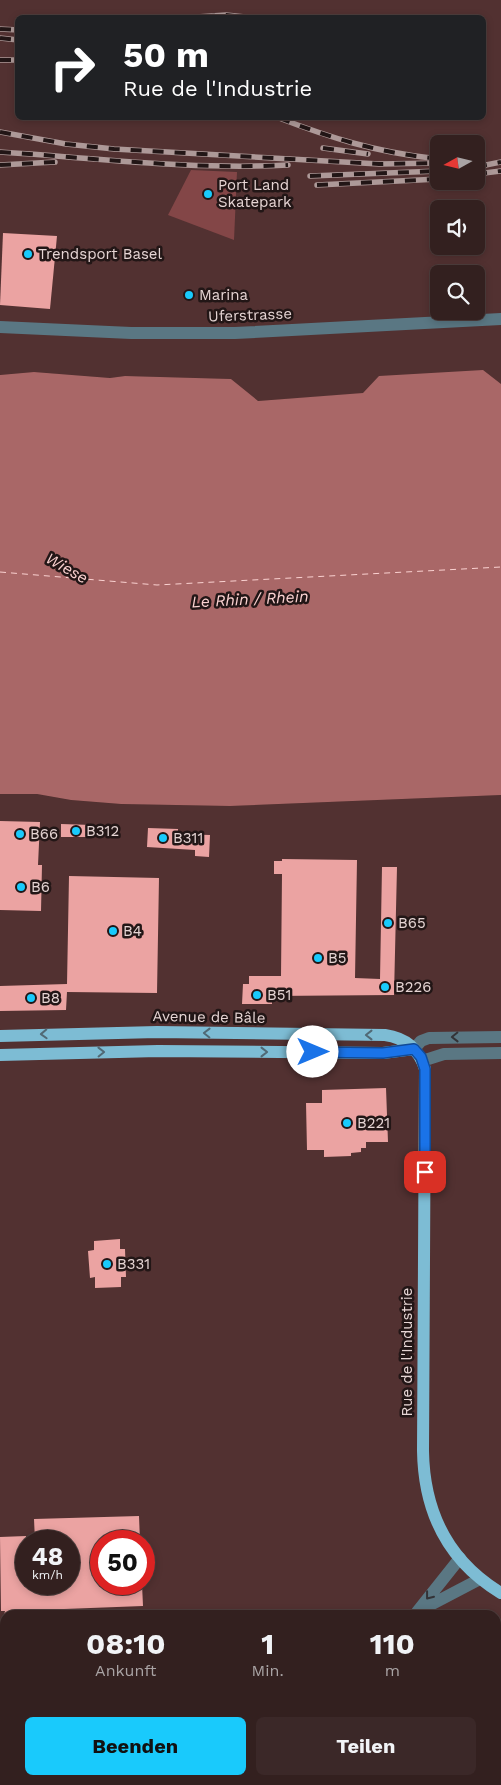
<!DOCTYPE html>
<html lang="de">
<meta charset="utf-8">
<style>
body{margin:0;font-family:"Work Sans",sans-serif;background:#3b2828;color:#f1f3f6;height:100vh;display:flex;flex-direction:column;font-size:19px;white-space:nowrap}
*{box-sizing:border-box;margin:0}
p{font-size:16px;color:#a9a3a4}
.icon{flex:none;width:28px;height:28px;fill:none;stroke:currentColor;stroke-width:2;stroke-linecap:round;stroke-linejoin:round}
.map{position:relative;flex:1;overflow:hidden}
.side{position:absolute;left:0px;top:1610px;width:501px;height:175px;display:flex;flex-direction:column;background:#33201f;border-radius:15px 15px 0 0;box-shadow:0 2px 8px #0003,0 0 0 1px #4e3e3d}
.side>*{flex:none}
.guide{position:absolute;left:15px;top:15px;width:471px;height:105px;border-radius:8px;box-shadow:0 2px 8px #0003,0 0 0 1px #4e3e3d;background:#202124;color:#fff;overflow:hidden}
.needle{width:32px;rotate:262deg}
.tools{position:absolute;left:430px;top:135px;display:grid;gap:10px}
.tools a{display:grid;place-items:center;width:55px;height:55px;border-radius:8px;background:#33201f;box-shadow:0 2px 8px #0003,0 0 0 1px #4e3e3d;font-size:25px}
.speed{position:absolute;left:15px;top:1530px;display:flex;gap:10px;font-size:25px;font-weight:700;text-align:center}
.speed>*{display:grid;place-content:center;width:65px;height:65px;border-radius:50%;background:#33201f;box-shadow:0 2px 8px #0003,0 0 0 1px #4e3e3d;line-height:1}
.speed small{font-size:12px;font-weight:400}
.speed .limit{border:8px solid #d22;background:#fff;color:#111}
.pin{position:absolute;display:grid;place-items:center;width:42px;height:42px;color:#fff;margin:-21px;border-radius:10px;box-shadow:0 2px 8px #0006}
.me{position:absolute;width:55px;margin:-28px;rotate:90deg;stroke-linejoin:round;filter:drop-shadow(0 0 4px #0008)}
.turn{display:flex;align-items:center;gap:18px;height:105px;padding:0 25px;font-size:22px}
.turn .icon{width:65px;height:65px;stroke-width:2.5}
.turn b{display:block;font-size:35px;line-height:42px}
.eta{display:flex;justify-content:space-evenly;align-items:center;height:85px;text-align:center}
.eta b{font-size:30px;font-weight:700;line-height:35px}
.primary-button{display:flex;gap:10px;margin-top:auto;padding:10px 25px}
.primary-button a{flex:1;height:58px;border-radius:8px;background:#19cafc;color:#111;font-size:20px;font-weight:700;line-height:58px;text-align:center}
.primary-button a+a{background:#3b2828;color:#f1f3f6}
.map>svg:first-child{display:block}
</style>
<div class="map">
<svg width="501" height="1785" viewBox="0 0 501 1785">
<rect width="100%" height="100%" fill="#442a29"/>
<g fill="#523131" fill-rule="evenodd">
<path d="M 0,0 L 501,0 L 501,384 L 257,401 L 231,379 L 125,376 L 110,378 L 34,372 L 0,375 ZM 18,18 L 484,18 L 484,118 L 18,118 ZM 439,144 L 476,144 L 476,181 L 439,181 ZM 439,209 L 476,209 L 476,246 L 439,246 ZM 439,274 L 476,274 L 476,311 L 439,311 Z"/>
<path d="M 0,794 L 37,794 L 71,800 L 121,804 L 230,806 L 501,795 L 501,1785 L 386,1785 L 384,1780 L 496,1780 L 496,1615 L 5,1615 L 5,1780 L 244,1780 L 233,1785 L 0,1785 ZM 26,1541 L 69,1541 L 69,1584 L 26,1584 ZM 101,1541 L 144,1541 L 144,1584 L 101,1584 Z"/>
</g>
<g fill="#834647">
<path d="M 191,170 L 237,172 L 234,240 L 168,215 Z"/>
<path d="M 245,1780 L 384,1780 L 386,1785 L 246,1785 Z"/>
<path d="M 401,1780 L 496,1780 L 498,1785 L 403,1785 Z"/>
</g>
<path fill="#a96767" d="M 483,370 L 501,384 L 501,795 L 230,806 L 121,804 L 71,800 L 37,794 L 0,794 L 0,375 L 34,372 L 110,378 L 125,376 L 231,379 L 258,401 L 363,393 L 379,376 Z"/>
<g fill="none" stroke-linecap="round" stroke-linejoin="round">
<path stroke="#fbd2d1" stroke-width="1" stroke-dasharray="6 5" stroke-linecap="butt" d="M 0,572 L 157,585 L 501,567"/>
</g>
<g fill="#eba3a2">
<path d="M 3,233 L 57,236 L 50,309 L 0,305 Z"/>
<path d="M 0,821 L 40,822 L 38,865 L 42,865 L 41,911 L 0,910 Z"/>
<path d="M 61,824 L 92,825 L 91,837 L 61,837 Z"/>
<path d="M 148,828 L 178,829 L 178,834 L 210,835 L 209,857 L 195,856 L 195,850 L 147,847 Z"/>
<path d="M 282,859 L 357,860 L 355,978 L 380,979 L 382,867 L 397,867 L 394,995 L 272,996 L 272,1004 L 242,1004 L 243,984 L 249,984 L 249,976 L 281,976 L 282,874 L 274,874 L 274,861 L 282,861 Z"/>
<path d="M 69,876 L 159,878 L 157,993 L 67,992 L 66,1010 L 0,1011 L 0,986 L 67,984 Z"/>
<path d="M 386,1088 L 388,1142 L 366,1142 L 366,1148 L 361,1148 L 361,1152 L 351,1153 L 351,1156 L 324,1157 L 324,1150 L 307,1150 L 306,1103 L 322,1103 L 322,1090 Z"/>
<path d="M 120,1239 L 120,1249 L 125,1249 L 126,1277 L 121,1277 L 121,1287 L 95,1288 L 95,1277 L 90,1278 L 88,1251 L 94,1250 L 94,1241 Z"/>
<path d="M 139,1516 L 140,1541 L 101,1541 L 101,1584 L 142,1584 L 143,1606 L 38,1610 L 38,1615 L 4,1615 L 5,1611 L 1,1611 L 0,1537 L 26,1536 L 26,1584 L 69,1584 L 69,1541 L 35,1541 L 34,1519 Z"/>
</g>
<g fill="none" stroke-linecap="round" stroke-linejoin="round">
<g stroke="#5a7783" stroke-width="12">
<path d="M 0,327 L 131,333 L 235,333 L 501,319"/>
<path d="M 414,1049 L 421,1041 L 429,1038 L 501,1037"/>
<path d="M 422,1061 L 444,1054 L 501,1053"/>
<path d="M 460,1558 L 417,1612 L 480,1579"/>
<path d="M 199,1785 L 210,1780"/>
</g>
<g stroke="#7dbcd4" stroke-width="12">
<path d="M 0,1036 L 157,1032 L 385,1035 C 406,1038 419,1049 425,1069 L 423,1451 C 424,1512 448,1561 501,1593"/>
<path d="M 0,1055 L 158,1051 L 383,1053 L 414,1049"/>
</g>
<g stroke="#ad9998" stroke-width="5.5">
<g id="rail">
<path d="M 182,18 L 226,15 L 255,18"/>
<path d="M 0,29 L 18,30"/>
<path d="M 0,38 L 18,40"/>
<path d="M 0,60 L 18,60"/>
<path d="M 279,118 C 331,138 376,152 431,158"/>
<path d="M 0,132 L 66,144 L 114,149 L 379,164 L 439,163"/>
<path d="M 323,148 L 368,154"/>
<path d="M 0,152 C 95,158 192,170 288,165"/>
<path d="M 0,165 L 55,162"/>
<path d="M 476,167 L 501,162"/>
<path d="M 476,174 L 501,171"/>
<path d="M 310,176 L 439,171"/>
<path d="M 317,185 L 439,179"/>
</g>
</g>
<use href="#rail" stroke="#221616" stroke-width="4" stroke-dasharray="11" stroke-linecap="butt"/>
</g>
<defs><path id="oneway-chevron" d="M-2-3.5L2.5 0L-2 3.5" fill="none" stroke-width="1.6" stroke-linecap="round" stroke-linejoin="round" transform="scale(1.25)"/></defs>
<g stroke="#506975">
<use href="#oneway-chevron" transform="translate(207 1033) rotate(-179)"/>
<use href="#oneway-chevron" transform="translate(44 1034) rotate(178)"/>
<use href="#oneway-chevron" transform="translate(369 1035) rotate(-180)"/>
<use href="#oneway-chevron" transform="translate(101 1052) rotate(-1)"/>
<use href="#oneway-chevron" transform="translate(264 1052)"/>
</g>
<g stroke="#333337">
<use href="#oneway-chevron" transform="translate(455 1037) rotate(179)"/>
<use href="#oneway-chevron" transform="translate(429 1596) rotate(128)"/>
</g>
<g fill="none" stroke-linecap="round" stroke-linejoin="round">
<g stroke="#114b97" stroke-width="12">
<path id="route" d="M 313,1052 L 383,1053 L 414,1049 L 421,1057 L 425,1069 L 425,1172"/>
</g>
<use href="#route" stroke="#1a73e8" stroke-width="9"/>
</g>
<g fill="#19cafc" stroke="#221616" stroke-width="2">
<circle cx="208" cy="194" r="5"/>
<circle cx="28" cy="254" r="5"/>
<circle cx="189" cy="295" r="5"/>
<circle cx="76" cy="831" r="5"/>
<circle cx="20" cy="834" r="5"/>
<circle cx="163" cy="838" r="5"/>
<circle cx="21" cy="887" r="5"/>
<circle cx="388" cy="923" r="5"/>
<circle cx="113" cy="931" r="5"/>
<circle cx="318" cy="958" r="5"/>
<circle cx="385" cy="987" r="5"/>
<circle cx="257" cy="995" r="5"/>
<circle cx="31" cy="998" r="5"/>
<circle cx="347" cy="1123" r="5"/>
<circle cx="107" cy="1264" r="5"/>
</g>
<g text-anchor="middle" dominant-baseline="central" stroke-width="5" stroke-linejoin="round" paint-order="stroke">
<g font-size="15" fill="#e6d5d4" stroke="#221616" text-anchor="start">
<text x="218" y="185">Port Land<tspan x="218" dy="17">Skatepark</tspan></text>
<text x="38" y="254">Trendsport Basel</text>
<text x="199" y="295">Marina</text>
<text x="86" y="831">B312</text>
<text x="30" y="834">B66</text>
<text x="173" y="838">B311</text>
<text x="31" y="887">B6</text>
<text x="398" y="923">B65</text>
<text x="123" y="931">B4</text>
<text x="328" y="958">B5</text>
<text x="395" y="987">B226</text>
<text x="267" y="995">B51</text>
<text x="41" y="998">B8</text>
<text x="357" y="1123">B221</text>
<text x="117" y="1264">B331</text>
</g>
<g font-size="15" fill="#e6d5d4" stroke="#221616">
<text transform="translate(250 315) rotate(-2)">Uferstrasse</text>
<text transform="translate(209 1017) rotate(1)">Avenue de Bâle</text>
<text transform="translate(407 1352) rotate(-90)">Rue de l'Industrie</text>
</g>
<g font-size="16" font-style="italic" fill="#fbd2d1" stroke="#221616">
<text transform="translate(67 568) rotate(30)">Wiese</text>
<text transform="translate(250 599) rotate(-3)">Le Rhin / Rhein</text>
</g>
</g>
</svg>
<div class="tools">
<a><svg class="needle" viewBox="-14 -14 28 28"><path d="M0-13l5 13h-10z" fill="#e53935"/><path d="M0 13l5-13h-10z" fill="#a9a3a4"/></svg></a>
<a><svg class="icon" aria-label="sound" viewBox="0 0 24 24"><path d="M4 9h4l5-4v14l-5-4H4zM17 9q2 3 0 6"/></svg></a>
<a><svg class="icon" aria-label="search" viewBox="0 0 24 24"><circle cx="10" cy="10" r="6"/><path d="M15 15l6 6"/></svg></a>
</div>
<div class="speed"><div>48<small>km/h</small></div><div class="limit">50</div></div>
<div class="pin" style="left:425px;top:1172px;background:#d93025"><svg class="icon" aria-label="arrive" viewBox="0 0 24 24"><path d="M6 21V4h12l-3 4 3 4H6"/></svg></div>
<svg class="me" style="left:313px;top:1052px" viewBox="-20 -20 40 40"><circle r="19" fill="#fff"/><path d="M0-13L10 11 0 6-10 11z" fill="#1a73e8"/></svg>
<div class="guide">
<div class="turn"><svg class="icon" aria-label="right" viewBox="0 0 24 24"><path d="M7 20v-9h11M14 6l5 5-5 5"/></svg><div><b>50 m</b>Rue de l'Industrie</div></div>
</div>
<section class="side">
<div class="eta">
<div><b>08:10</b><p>Ankunft</p></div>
<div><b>1</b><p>Min.</p></div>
<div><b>110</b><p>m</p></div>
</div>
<div class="primary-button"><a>Beenden</a><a>Teilen</a></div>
</section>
</div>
